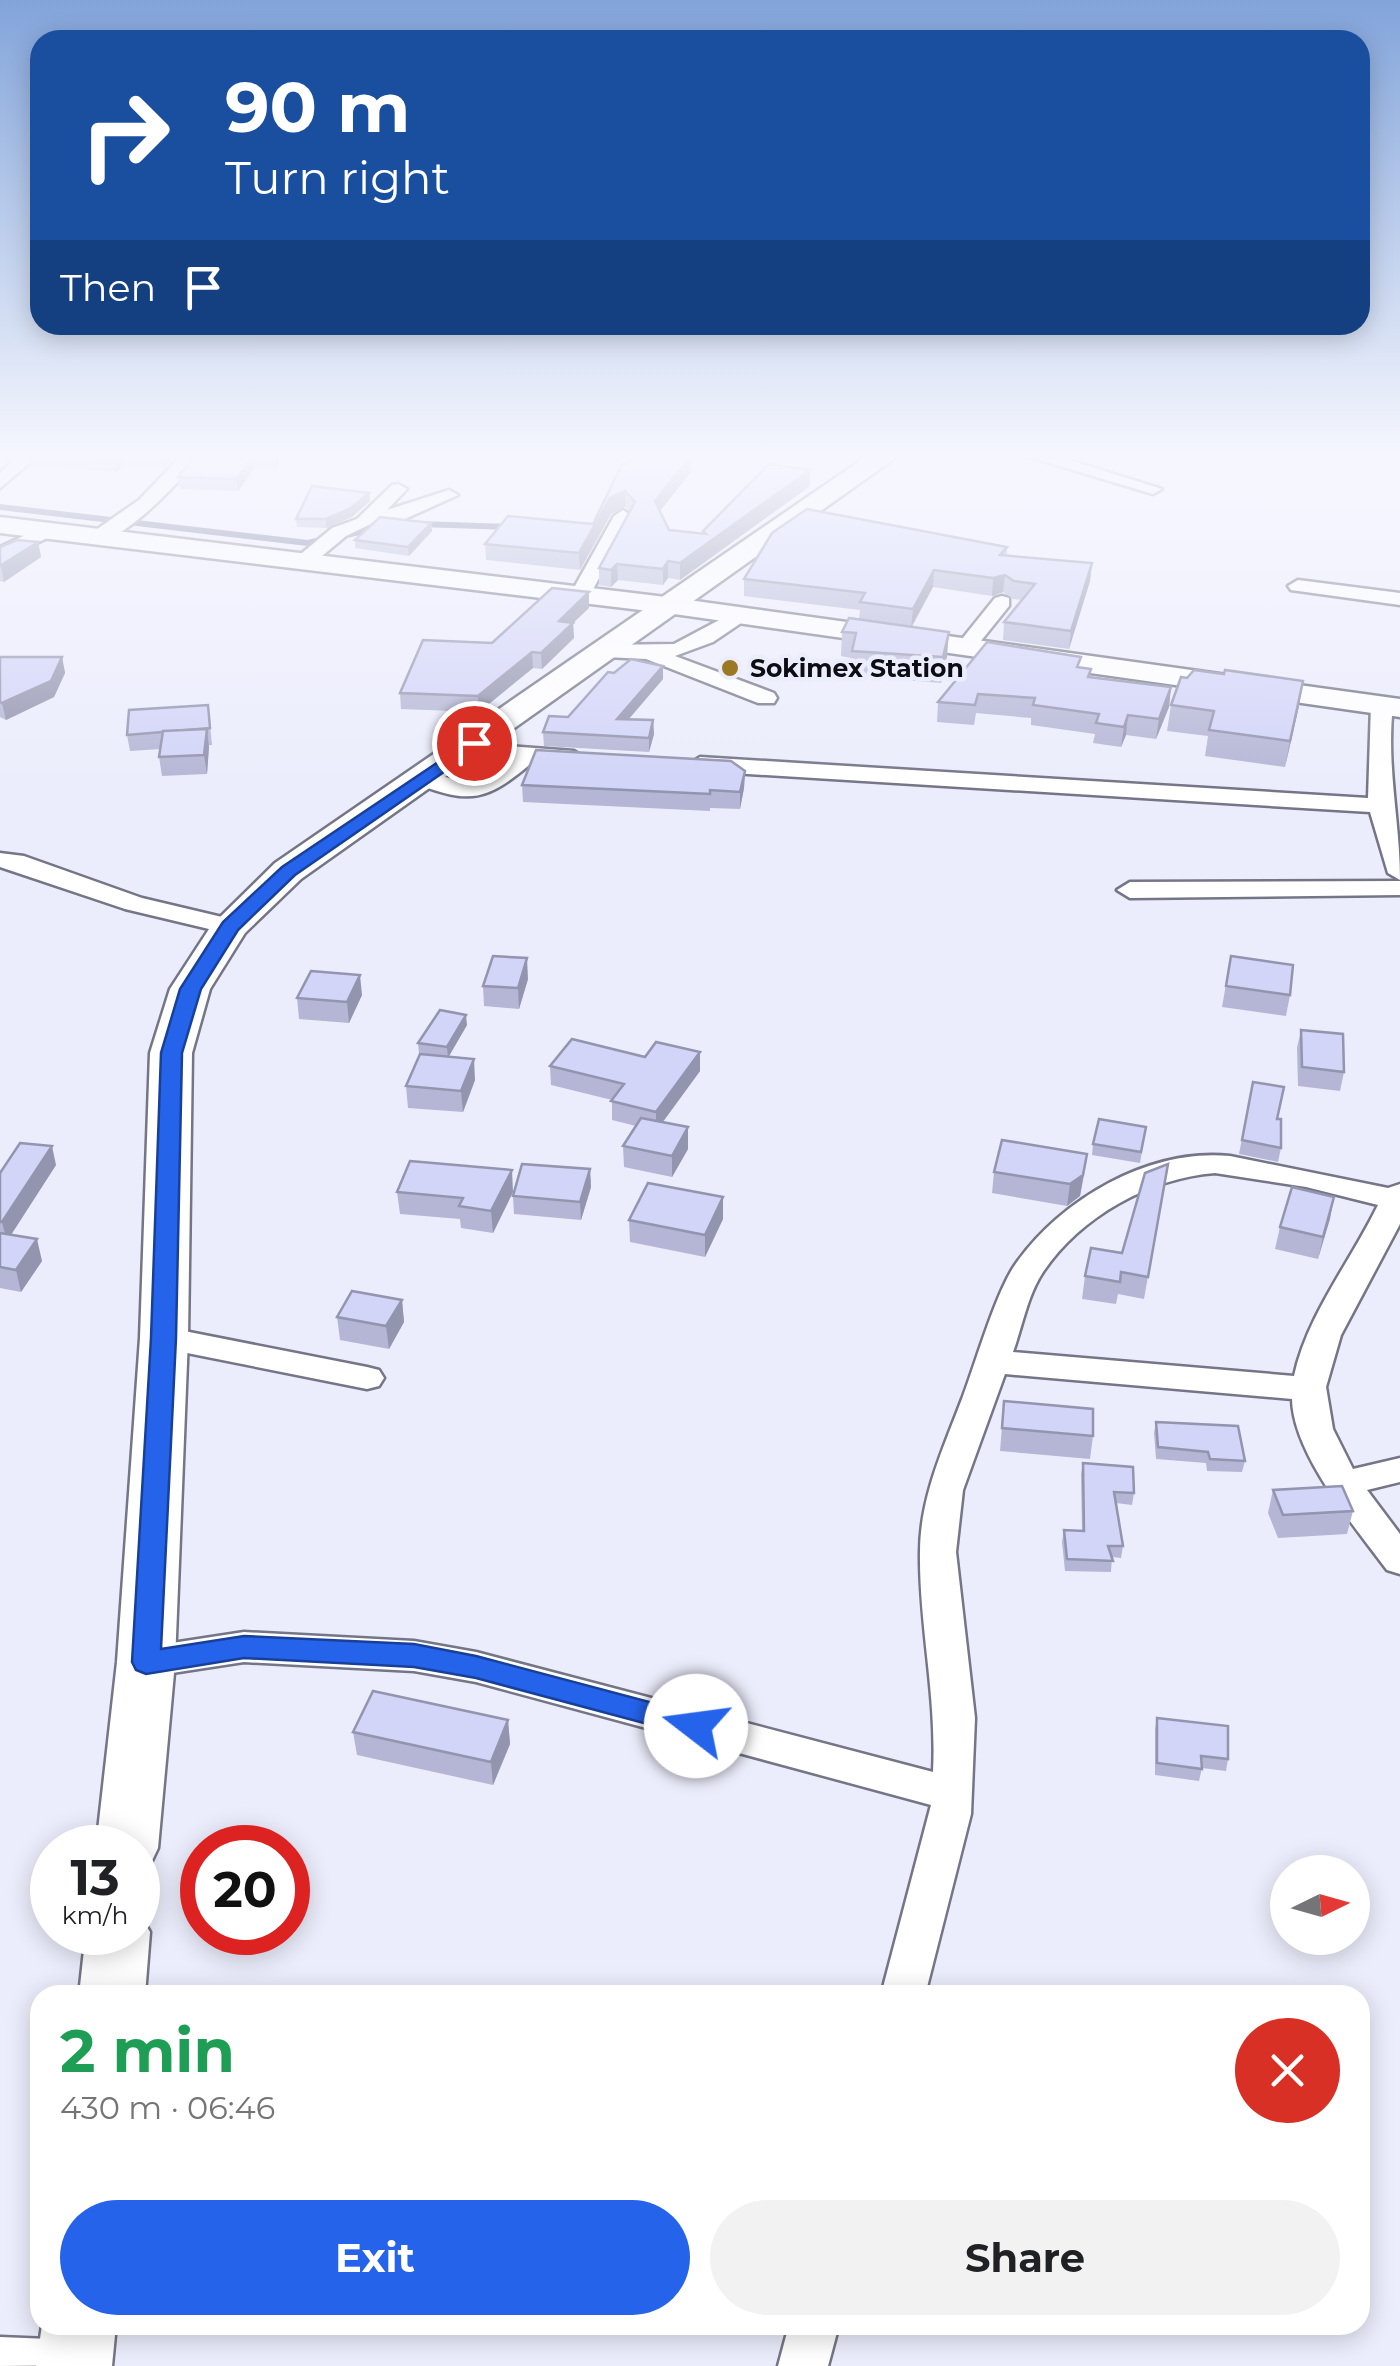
<!DOCTYPE html>
<meta charset="utf-8">
<style>
body{margin:0;font-family:Montserrat,sans-serif;background:#f2f2f2;color:#202124;height:100vh;display:flex;flex-direction:column;font-size:38px;white-space:nowrap}
*{box-sizing:border-box;margin:0}
p{font-size:32px;color:#757577}
.icon{flex:none;width:55px;height:55px;fill:none;stroke:currentColor;stroke-width:2;stroke-linecap:round;stroke-linejoin:round}
.map{position:relative;flex:1;overflow:hidden}
.side{position:absolute;left:30px;top:1985px;width:1340px;height:350px;display:flex;flex-direction:column;background:#fff;border-radius:30px;box-shadow:0 5px 25px #0003}
.side>*{flex:none}
.banner{position:absolute;left:30px;top:30px;width:1340px;height:305px;border-radius:30px;box-shadow:0 5px 25px #0003;background:#1a4fa0;color:#fff;overflow:hidden}
.needle{width:65px;rotate:85deg}
.fabs{position:absolute;left:1270px;top:1855px;display:grid;gap:20px}
.fabs a{display:grid;place-items:center;width:100px;height:100px;border-radius:50%;background:#fff;box-shadow:0 5px 25px #0003;font-size:50px}
.speed{position:absolute;left:30px;top:1825px;display:flex;gap:20px;font-size:50px;font-weight:700;text-align:center}
.speed>*{display:grid;place-content:center;width:130px;height:130px;border-radius:50%;background:#fff;box-shadow:0 5px 25px #0003;line-height:1}
.speed small{font-size:25px;font-weight:400}
.speed .limit{border:15px solid #d22;background:#fff;color:#111}
.pin{position:absolute;display:grid;place-items:center;width:85px;height:85px;color:#fff;margin:-42px;border:5px solid #fff;border-radius:50%;box-shadow:0 2px 10px #0007}
.me{position:absolute;width:110px;margin:-55px;rotate:285deg;stroke-linejoin:round;filter:drop-shadow(0 0 8px #0008)}
.turn{display:flex;align-items:center;gap:35px;height:210px;padding:0 30px;font-size:45px}
.turn .icon{width:130px;height:130px;stroke-width:2.5}
.turn b{display:block;font-size:70px;line-height:85px}
.then{display:flex;align-items:center;height:95px;padding:0 30px;background:#0003;gap:20px;font-size:38px}
.round{display:grid;place-items:center;flex:none;width:105px;height:105px;border-radius:52px;background:#f2f2f2}
.head{display:flex;align-items:center;justify-content:space-between;height:170px;padding:0 30px}
h1{font-size:60px;font-weight:700;line-height:75px;color:#1e9e55}
.primary-button{display:flex;gap:20px;margin-top:auto;padding:20px 30px}
.primary-button a{flex:1;height:115px;border-radius:60px;background:#2563eb;color:#fff;font-size:40px;font-weight:700;line-height:115px;text-align:center}
.primary-button a+a{background:#f2f2f2;color:#202124}
.map>svg:first-child{display:block}
</style>
<div class="map">
<svg width="1400" height="2366" viewBox="0 0 1400 2366">
<rect width="100%" height="100%" fill="#ecedfc"/>
<g fill="none" stroke-linecap="round" stroke-linejoin="round">
<g stroke="#64668f" stroke-width="6">
<path d="M 0,507 L 308,543 L 325,539"/>
<path d="M 420,524 L 513,527"/>
<path d="M 342,536 L 379,527"/>
</g>
<g stroke="#747586" stroke-width="5">
<g id="minor">
<path d="M 20,454 L 40,454 L 0,488 L 0,473 Z"/>
<path d="M 183,454 L 202,454 C 183,478 121,547 90,542 L 90,534 L 139,500 Z"/>
<path d="M 1020,454 L 1050,454 L 1162,489 L 1153,494 Z"/>
<path d="M 398,484 L 407,489 L 387,510 L 449,490 L 458,495 L 405,519 L 375,522 L 346,536 L 310,566 L 296,566 L 296,558 L 332,528 L 357,519 L 392,485 Z"/>
<path d="M 623,510 L 632,516 L 590,595 L 587,599 L 573,599 L 570,595 L 614,516 Z"/>
<path d="M 47,525 L 56,531 L 54,535 L 0,560 L 0,547 Z"/>
<path d="M 1298,580 L 1400,593 L 1400,605 L 1291,590 L 1288,586 Z"/>
<path d="M 1002,596 L 1009,598 L 1009,606 L 972,652 L 958,652 L 955,648 L 958,644 L 995,598 Z"/>
<path d="M 740,609 L 747,611 L 747,619 L 713,642 L 675,656 L 774,693 L 777,698 L 774,703 L 758,703 L 646,659 L 606,657 L 596,651 L 606,645 L 674,644 Z"/>
<path d="M 1382,698 L 1393,705 C 1386,767 1400,820 1400,880 L 1388,873 L 1370,812 L 700,771 L 689,764 L 700,757 L 1368,798 L 1371,705 Z"/>
<path d="M 474,736 L 507,746 L 574,751 L 585,758 L 574,765 L 533,762 C 486,801 472,805 414,783 L 410,778 L 422,771 L 473,784 L 507,760 L 466,748 L 463,743 L 466,738 Z"/>
<path d="M 0,853 L 24,856 L 142,898 L 239,921 L 243,926 L 230,934 L 125,909 L 0,867 Z"/>
<path d="M 1400,881 L 1400,895 L 1130,898 L 1117,890 L 1130,882 Z"/>
<path d="M 1230,1156 L 1388,1188 L 1400,1184 L 1400,1224 L 1341,1335 L 1326,1387 L 1333,1429 L 1353,1469 L 1400,1458 L 1400,1482 L 1367,1490 L 1400,1534 L 1400,1574 L 1387,1570 C 1355,1527 1293,1454 1292,1399 L 1005,1374 L 963,1490 L 956,1552 L 975,1718 L 971,1814 L 925,1995 L 881,1995 L 931,1805 L 476,1682 L 414,1671 L 244,1662 L 146,1677 L 133,1673 L 127,1662 L 133,1651 L 146,1647 L 244,1632 L 414,1641 L 476,1652 L 933,1772 C 937,1695 919,1626 920,1552 C 920,1498 943,1449 962,1399 C 975,1365 996,1292 1015,1265 C 1061,1199 1149,1148 1230,1156 ZM 1215,1173 L 1306,1187 L 1378,1205 C 1351,1261 1307,1315 1294,1376 L 1013,1352 C 1022,1327 1028,1294 1043,1272 C 1081,1216 1150,1178 1215,1173 Z"/>
<path d="M 164,1327 L 367,1367 L 379,1370 L 384,1378 L 379,1386 L 367,1389 L 152,1346 L 148,1338 L 152,1330 Z"/>
<path d="M 789,2325 L 839,2325 L 828,2366 L 778,2366 Z"/>
<path d="M 0,2337 L 75,2340 L 93,2347 L 100,2365 L 0,2366 Z"/>
</g>
</g>
<g stroke="#747586" stroke-width="5">
<path id="major" d="M 0,517 L 674,598 L 1400,699 L 1400,717 L 674,614 L 0,533 Z"/>
</g>
<g stroke="#747586" stroke-width="5">
<g id="highway">
<path d="M 870,454 L 901,454 L 301,879 L 245,933 L 210,989 L 192,1053 L 188,1338 L 175,1662 L 158,1848 L 149,1867 L 138,1871 L 138,1848 L 96,1848 L 117,1662 L 140,1338 L 150,1053 L 170,989 L 211,926 L 275,863 Z"/>
<path d="M 138,1911 L 150,1932 L 145,1995 L 79,1995 L 86,1932 L 138,1932 Z"/>
<path d="M 42,2325 L 116,2325 L 112,2366 L 36,2366 Z"/>
</g>
</g>
<use href="#minor" fill="#fff" fill-rule="evenodd"/>
<use href="#major" fill="#fff" fill-rule="evenodd"/>
<use href="#highway" fill="#fff" fill-rule="evenodd"/>
</g>
<g fill="#b5b6d5">
<path d="M 179,454 L 164,468 L 123,466 L 116,472 L 31,466 L 29,455 Z"/>
<path d="M 196,454 L 283,454 L 275,469 L 254,469 L 238,491 L 180,489 L 178,477 Z"/>
<path d="M 691,456 L 691,472 L 660,511 L 669,530 L 703,534 L 703,531 L 810,470 L 810,486 L 680,580 L 668,578 L 663,585 L 618,580 L 611,587 L 599,585 L 599,568 L 630,512 L 625,507 L 611,514 L 580,570 L 486,560 L 485,544 L 593,524 L 622,464 Z"/>
<path d="M 369,493 L 370,501 L 352,517 L 326,528 L 297,527 L 296,519 Z"/>
<path d="M 431,523 L 432,531 L 409,556 L 355,548 L 355,540 Z"/>
<path d="M 38,542 L 41,557 L 4,582 L 0,581 L 0,547 Z"/>
<path d="M 1007,547 L 1007,556 L 1092,563 L 1090,581 L 1069,649 L 1003,640 L 1004,622 L 1022,600 L 1013,599 L 1003,592 L 992,596 L 933,587 L 912,627 L 947,657 L 941,683 L 851,676 L 851,658 L 841,656 L 842,632 L 859,619 L 860,610 L 744,596 L 744,579 Z"/>
<path d="M 589,608 L 573,623 L 574,638 L 542,669 L 533,668 L 479,712 L 401,709 L 400,693 L 492,643 Z"/>
<path d="M 0,657 L 62,657 L 65,673 L 54,697 L 6,720 L 0,717 Z"/>
<path d="M 663,666 L 663,679 L 628,719 L 653,720 L 654,734 L 649,752 L 544,746 L 543,732 L 568,717 L 614,673 Z"/>
<path d="M 1079,667 L 1090,677 L 1171,687 L 1169,707 L 1156,739 L 1126,735 L 1121,747 L 1093,743 L 1095,734 L 1031,725 L 1031,718 L 976,713 L 974,725 L 937,722 L 938,702 Z"/>
<path d="M 208,705 L 212,745 L 209,745 L 207,774 L 162,776 L 159,757 L 161,749 L 130,751 L 127,735 Z"/>
<path d="M 1171,705 L 1299,706 L 1285,767 L 1205,756 L 1208,736 L 1167,731 Z"/>
<path d="M 745,771 L 744,788 L 740,809 L 710,808 L 710,811 L 523,802 L 522,785 Z"/>
<path d="M 1231,956 L 1290,995 L 1286,1016 L 1222,1007 Z"/>
<path d="M 528,979 L 519,1009 L 484,1006 L 483,986 Z"/>
<path d="M 362,995 L 349,1023 L 299,1019 L 297,998 Z"/>
<path d="M 467,1025 L 448,1057 L 475,1080 L 463,1112 L 408,1108 L 406,1086 L 430,1055 L 419,1054 L 418,1043 Z"/>
<path d="M 1301,1030 L 1344,1072 L 1340,1091 L 1298,1086 L 1297,1048 Z"/>
<path d="M 550,1066 L 700,1071 L 663,1122 L 688,1127 L 688,1149 L 672,1177 L 624,1167 L 623,1146 L 636,1126 L 612,1120 L 612,1100 L 551,1085 Z"/>
<path d="M 1253,1082 L 1278,1119 L 1281,1148 L 1278,1162 L 1239,1154 Z"/>
<path d="M 1146,1127 L 1140,1163 L 1092,1155 L 1093,1144 Z"/>
<path d="M 1168,1164 L 1144,1299 L 1118,1294 L 1116,1304 L 1082,1299 L 1085,1276 L 1122,1253 Z"/>
<path d="M 56,1165 L 11,1235 L 42,1261 L 21,1292 L 0,1288 L 0,1173 Z"/>
<path d="M 590,1169 L 591,1187 L 581,1220 L 514,1214 L 513,1196 Z"/>
<path d="M 994,1172 L 1084,1176 L 1080,1196 L 1067,1206 L 992,1193 Z"/>
<path d="M 397,1192 L 513,1192 L 493,1233 L 461,1228 L 460,1219 L 400,1214 Z"/>
<path d="M 1334,1197 L 1318,1259 L 1275,1249 L 1280,1227 Z"/>
<path d="M 723,1219 L 705,1257 L 630,1242 L 629,1220 Z"/>
<path d="M 402,1300 L 404,1322 L 389,1349 L 340,1340 L 337,1317 Z"/>
<path d="M 1004,1401 L 1093,1436 L 1090,1459 L 1000,1451 Z"/>
<path d="M 1156,1422 L 1245,1461 L 1242,1472 L 1207,1471 L 1206,1463 L 1156,1459 L 1154,1433 Z"/>
<path d="M 1083,1463 L 1134,1493 L 1132,1505 L 1116,1503 L 1123,1546 L 1121,1558 L 1112,1557 L 1111,1572 L 1065,1571 L 1062,1542 L 1064,1530 L 1082,1531 L 1081,1474 Z"/>
<path d="M 1273,1490 L 1353,1511 L 1347,1534 L 1278,1538 L 1268,1513 Z"/>
<path d="M 1157,1718 L 1228,1759 L 1226,1771 L 1202,1768 L 1199,1781 L 1155,1775 L 1155,1729 Z"/>
<path d="M 508,1720 L 510,1744 L 493,1785 L 357,1755 L 353,1732 Z"/>
</g>
<g fill="#9394ae">
<path d="M 2,454 L 15,454 L 4,464 Z"/>
<path d="M 121,454 L 123,466 L 116,472 L 114,460 Z"/>
<path d="M 165,454 L 179,454 L 164,468 L 163,456 Z"/>
<path d="M 275,454 L 283,454 L 275,469 L 274,457 Z"/>
<path d="M 691,456 L 691,472 L 655,517 L 655,501 Z"/>
<path d="M 252,457 L 254,469 L 238,491 L 236,479 Z"/>
<path d="M 810,470 L 810,486 L 680,580 L 680,563 Z"/>
<path d="M 625,491 L 625,507 L 611,514 L 580,570 L 579,553 L 610,498 Z"/>
<path d="M 369,493 L 370,501 L 352,517 L 326,528 L 326,519 Z"/>
<path d="M 431,523 L 432,531 L 409,556 L 408,547 Z"/>
<path d="M 38,542 L 41,557 L 4,582 L 1,566 Z"/>
<path d="M 668,561 L 668,578 L 663,585 L 663,569 Z"/>
<path d="M 1092,563 L 1090,581 L 1069,649 L 1071,631 Z"/>
<path d="M 617,564 L 618,580 L 611,587 L 611,570 Z"/>
<path d="M 934,570 L 933,587 L 911,627 L 913,609 Z"/>
<path d="M 1005,575 L 1003,592 L 992,596 L 993,578 Z"/>
<path d="M 589,592 L 589,608 L 573,623 L 574,638 L 542,669 L 541,653 L 559,621 Z"/>
<path d="M 949,632 L 947,657 L 941,683 L 943,657 Z"/>
<path d="M 532,652 L 533,668 L 479,712 L 478,696 Z"/>
<path d="M 62,657 L 65,673 L 54,697 L 6,720 L 2,703 Z"/>
<path d="M 663,666 L 663,679 L 617,733 L 617,719 Z"/>
<path d="M 1303,681 L 1299,706 L 1285,767 L 1290,741 Z"/>
<path d="M 1171,687 L 1169,707 L 1156,739 L 1159,719 Z"/>
<path d="M 1128,715 L 1126,735 L 1121,747 L 1124,727 Z"/>
<path d="M 653,720 L 654,734 L 649,752 L 649,738 Z"/>
<path d="M 207,729 L 209,747 L 207,774 L 204,755 Z"/>
<path d="M 745,771 L 744,788 L 740,809 L 740,792 Z"/>
<path d="M 527,958 L 528,979 L 519,1009 L 518,988 Z"/>
<path d="M 360,975 L 362,995 L 349,1023 L 347,1002 Z"/>
<path d="M 466,1015 L 467,1025 L 448,1058 L 447,1047 Z"/>
<path d="M 700,1052 L 700,1071 L 656,1131 L 656,1112 Z"/>
<path d="M 474,1059 L 475,1080 L 463,1112 L 461,1091 Z"/>
<path d="M 688,1127 L 688,1149 L 672,1177 L 672,1156 Z"/>
<path d="M 52,1146 L 56,1165 L 7,1241 L 2,1222 Z"/>
<path d="M 1087,1154 L 1080,1196 L 1067,1206 L 1070,1184 Z"/>
<path d="M 590,1169 L 591,1187 L 581,1220 L 580,1202 Z"/>
<path d="M 512,1170 L 513,1192 L 493,1233 L 491,1211 Z"/>
<path d="M 723,1197 L 723,1219 L 705,1257 L 705,1235 Z"/>
<path d="M 1334,1197 L 1330,1219 L 1318,1259 L 1323,1237 Z"/>
<path d="M 37,1239 L 42,1261 L 21,1292 L 16,1270 Z"/>
<path d="M 402,1300 L 404,1322 L 389,1349 L 386,1326 Z"/>
<path d="M 508,1720 L 510,1744 L 493,1785 L 491,1762 Z"/>
</g>
<g fill="#d2d4f8" stroke="#9394ae" stroke-width="2.5">
<path d="M 29,454 L 121,454 L 114,460 Z"/>
<path d="M 129,454 L 165,454 L 163,456 Z"/>
<path d="M 196,454 L 275,454 L 274,457 L 252,457 L 236,479 L 178,477 Z"/>
<path d="M 635,454 L 670,454 L 691,456 L 655,501 L 669,530 L 706,534 L 703,531 L 769,464 L 810,470 L 680,563 L 668,561 L 663,569 L 617,564 L 611,570 L 599,568 L 635,502 L 625,491 L 610,498 L 579,553 L 485,544 L 508,516 L 593,524 L 622,464 L 627,464 Z"/>
<path d="M 312,486 L 369,493 L 351,508 L 326,519 L 296,519 Z"/>
<path d="M 807,509 L 1007,547 L 1000,555 L 1092,563 L 1071,631 L 1004,622 L 1035,584 L 1014,581 L 1005,575 L 993,578 L 934,570 L 913,609 L 860,602 L 865,593 L 744,579 L 772,533 Z"/>
<path d="M 380,517 L 431,523 L 408,547 L 355,540 Z"/>
<path d="M 17,540 L 38,542 L 0,566 L 0,547 Z"/>
<path d="M 552,588 L 589,592 L 559,621 L 573,623 L 541,653 L 532,652 L 478,696 L 400,693 L 423,640 L 492,643 Z"/>
<path d="M 849,618 L 949,632 L 943,657 L 852,651 L 856,633 L 842,632 Z"/>
<path d="M 987,642 L 1081,657 L 1077,667 L 1091,669 L 1088,677 L 1171,687 L 1159,719 L 1128,715 L 1124,727 L 1096,723 L 1099,714 L 1033,705 L 1035,698 L 978,694 L 975,705 L 938,702 Z"/>
<path d="M 0,657 L 62,657 L 51,681 L 2,703 L 0,702 Z"/>
<path d="M 631,659 L 663,666 L 617,719 L 653,720 L 649,738 L 543,732 L 549,716 L 568,717 L 608,672 L 614,673 Z"/>
<path d="M 1194,670 L 1224,674 L 1225,670 L 1303,681 L 1290,741 L 1209,730 L 1214,711 L 1171,705 L 1181,677 L 1187,678 Z"/>
<path d="M 208,705 L 210,728 L 127,735 L 129,710 Z"/>
<path d="M 207,729 L 204,755 L 159,757 L 163,731 Z"/>
<path d="M 536,750 L 731,761 L 745,771 L 740,792 L 710,790 L 710,794 L 522,785 Z"/>
<path d="M 493,956 L 527,958 L 518,988 L 483,986 Z"/>
<path d="M 1231,956 L 1293,965 L 1290,995 L 1226,986 Z"/>
<path d="M 311,971 L 360,975 L 347,1002 L 297,998 Z"/>
<path d="M 440,1010 L 466,1015 L 447,1047 L 418,1043 Z"/>
<path d="M 1301,1030 L 1343,1034 L 1344,1072 L 1302,1067 Z"/>
<path d="M 572,1039 L 645,1057 L 656,1042 L 700,1052 L 656,1112 L 611,1101 L 624,1084 L 550,1066 Z"/>
<path d="M 420,1054 L 474,1059 L 461,1091 L 406,1086 Z"/>
<path d="M 1253,1082 L 1284,1087 L 1277,1119 L 1281,1119 L 1281,1148 L 1242,1140 Z"/>
<path d="M 641,1118 L 688,1127 L 672,1156 L 623,1146 Z"/>
<path d="M 1099,1119 L 1146,1127 L 1141,1152 L 1093,1144 Z"/>
<path d="M 1002,1140 L 1087,1154 L 1083,1175 L 1070,1184 L 994,1172 Z"/>
<path d="M 20,1143 L 52,1146 L 2,1222 L 0,1222 L 0,1173 Z"/>
<path d="M 410,1161 L 512,1170 L 491,1211 L 459,1206 L 463,1198 L 397,1192 Z"/>
<path d="M 522,1164 L 590,1169 L 580,1202 L 513,1196 Z"/>
<path d="M 1168,1164 L 1148,1277 L 1121,1272 L 1120,1282 L 1085,1276 L 1091,1248 L 1122,1253 L 1145,1173 Z"/>
<path d="M 648,1183 L 723,1197 L 705,1235 L 629,1220 Z"/>
<path d="M 1292,1187 L 1334,1197 L 1323,1237 L 1280,1227 Z"/>
<path d="M 0,1233 L 37,1239 L 16,1270 L 0,1267 Z"/>
<path d="M 352,1291 L 402,1300 L 386,1326 L 337,1317 Z"/>
<path d="M 1004,1401 L 1093,1409 L 1093,1436 L 1002,1428 Z"/>
<path d="M 1156,1422 L 1238,1426 L 1245,1461 L 1210,1459 L 1208,1452 L 1158,1447 Z"/>
<path d="M 1083,1463 L 1133,1467 L 1134,1493 L 1114,1492 L 1123,1546 L 1108,1546 L 1113,1561 L 1067,1559 L 1064,1530 L 1084,1531 Z"/>
<path d="M 1342,1486 L 1353,1511 L 1283,1515 L 1273,1490 Z"/>
<path d="M 373,1691 L 508,1720 L 491,1762 L 353,1732 Z"/>
<path d="M 1157,1718 L 1228,1726 L 1228,1759 L 1201,1756 L 1202,1769 L 1157,1763 Z"/>
</g>
<linearGradient id="sky" x2="0" y2="1"><stop stop-color="#82a4da"/><stop offset="0.58" stop-color="#f6f7fe"/><stop offset="1" stop-color="#f6f7fe" stop-opacity="0"/></linearGradient>
<rect width="1400" height="786" fill="url(#sky)"/>
<path fill="#2563eb" stroke="#184099" stroke-width="2.5" d="M 474,738 L 482,743 L 480,747 L 295,875 L 238,930 L 201,989 L 182,1053 L 176,1338 L 161,1649 L 244,1636 L 414,1644 L 476,1656 L 706,1717 L 711,1726 L 706,1734 L 696,1737 L 476,1678 L 414,1667 L 244,1658 L 146,1674 L 136,1670 L 132,1662 L 151,1338 L 161,1053 L 180,989 L 223,922 L 282,867 Z"/>
<circle fill="#9b7924" stroke="#ecedfc" stroke-width="4" cx="730" cy="668" r="10"/>
<g text-anchor="middle" dominant-baseline="central" stroke-width="9" stroke-linejoin="round" paint-order="stroke">
<g font-size="25" font-weight="bold" fill="#0c0d13" stroke="#ecedfc" text-anchor="start">
<text x="750" y="668">Sokimex Station</text>
</g>
</g>
</svg>
<div class="fabs">
<a><svg class="needle" viewBox="-14 -14 28 28"><path d="M0-13l5 13h-10z" fill="#e53935"/><path d="M0 13l5-13h-10z" fill="#757577"/></svg></a>
</div>
<div class="speed"><div>13<small>km/h</small></div><div class="limit">20</div></div>
<div class="pin" style="left:474px;top:743px;background:#d93025"><svg class="icon" aria-label="arrive" viewBox="0 0 24 24"><path d="M6 21V4h12l-3 4 3 4H6"/></svg></div>
<svg class="me" style="left:696px;top:1726px" viewBox="-20 -20 40 40"><circle r="19" fill="#fff"/><path d="M0-13L10 11 0 6-10 11z" fill="#2563eb"/></svg>
<div class="banner">
<div class="turn"><svg class="icon" aria-label="right" viewBox="0 0 24 24"><path d="M7 20v-9h11M14 6l5 5-5 5"/></svg><div><b>90 m</b>Turn right</div></div>
<div class="then">Then<svg class="icon" aria-label="arrive" viewBox="0 0 24 24"><path d="M6 21V4h12l-3 4 3 4H6"/></svg></div>
</div>
<section class="side">
<div class="head"><div><h1>2 min</h1><p>430 m · 06:46</p></div><a class="round" style="background:#d93025;color:#fff"><svg class="icon" aria-label="close" viewBox="0 0 24 24"><path d="M6 6l12 12M18 6L6 18"/></svg></a></div>
<div class="primary-button"><a>Exit</a><a>Share</a></div>
</section>
</div>
